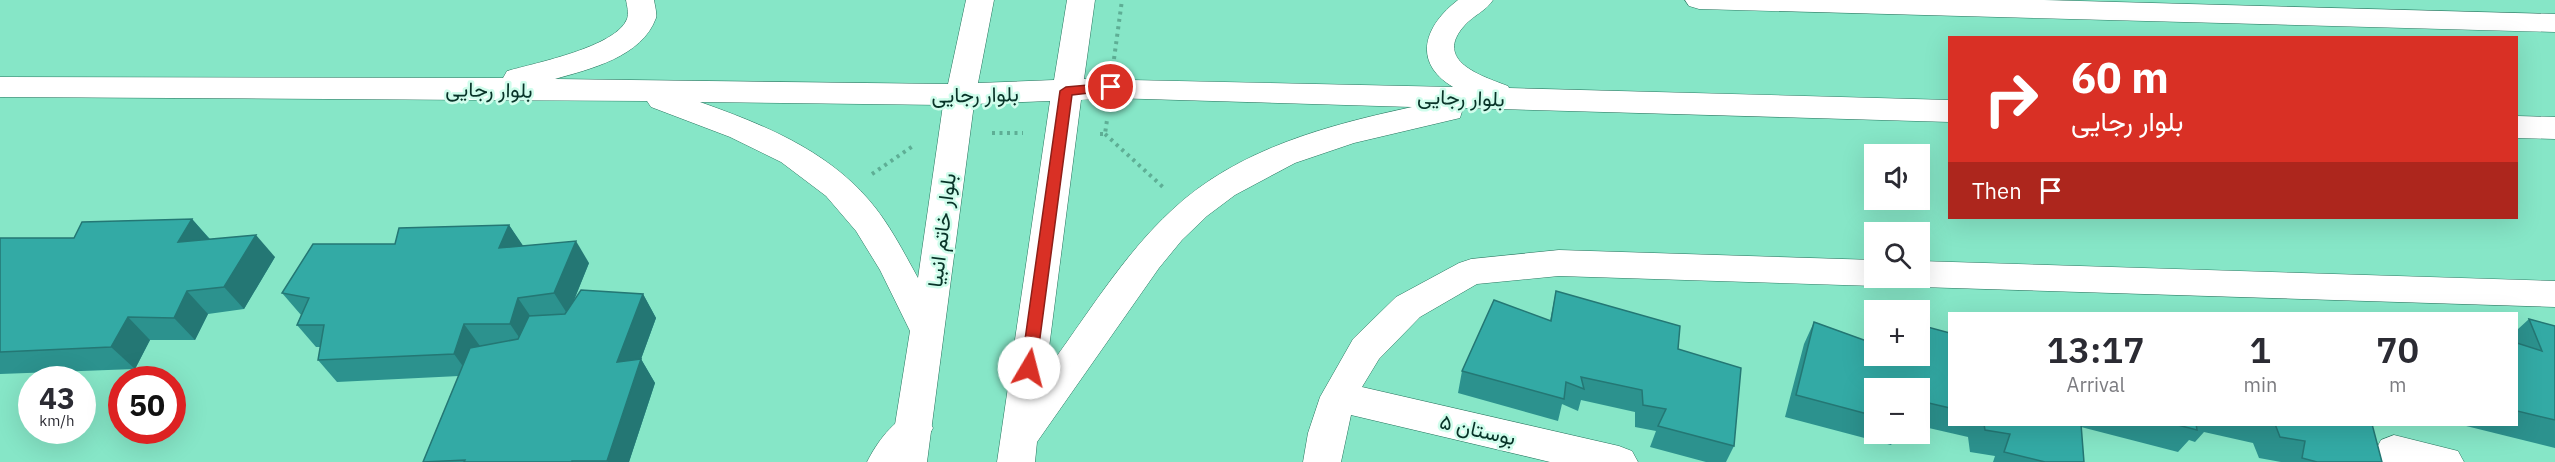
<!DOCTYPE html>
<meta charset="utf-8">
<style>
body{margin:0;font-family:"IBM Plex Sans",Vazirmatn,sans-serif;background:#f2f2f3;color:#2b2b33;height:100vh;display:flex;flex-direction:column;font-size:22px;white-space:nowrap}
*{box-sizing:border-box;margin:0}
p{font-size:20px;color:#7c7c81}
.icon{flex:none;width:33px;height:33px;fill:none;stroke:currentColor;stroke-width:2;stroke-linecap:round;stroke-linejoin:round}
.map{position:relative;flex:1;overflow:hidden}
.side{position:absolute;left:1948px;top:312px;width:570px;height:114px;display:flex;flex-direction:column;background:#fff;border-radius:0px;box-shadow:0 6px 24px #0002}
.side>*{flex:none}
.banner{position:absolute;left:1948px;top:36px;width:570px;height:183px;border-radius:0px;box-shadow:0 6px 24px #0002;background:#d93025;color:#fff;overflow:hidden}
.buttons{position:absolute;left:1864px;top:144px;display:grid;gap:12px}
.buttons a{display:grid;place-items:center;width:66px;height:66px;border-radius:0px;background:#fff;box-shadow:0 6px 24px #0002;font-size:30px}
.speed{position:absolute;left:18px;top:366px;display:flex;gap:12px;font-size:30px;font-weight:700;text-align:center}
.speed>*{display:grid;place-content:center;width:78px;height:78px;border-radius:50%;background:#fff;box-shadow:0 6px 24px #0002;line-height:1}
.speed small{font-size:15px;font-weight:400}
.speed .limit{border:9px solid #d22;background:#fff;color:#111}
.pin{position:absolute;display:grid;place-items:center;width:51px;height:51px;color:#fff;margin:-26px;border:3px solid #fff;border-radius:50%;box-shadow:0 2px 6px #0007}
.me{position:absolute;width:66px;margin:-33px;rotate:8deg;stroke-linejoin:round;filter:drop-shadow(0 0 4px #0008)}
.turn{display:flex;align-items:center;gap:21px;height:126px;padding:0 24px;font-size:27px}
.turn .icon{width:78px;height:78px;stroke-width:2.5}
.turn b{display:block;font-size:42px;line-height:51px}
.then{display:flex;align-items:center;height:57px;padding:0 24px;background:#0003;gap:12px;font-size:22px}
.eta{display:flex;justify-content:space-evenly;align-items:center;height:102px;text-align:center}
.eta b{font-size:36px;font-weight:600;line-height:42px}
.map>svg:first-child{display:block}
</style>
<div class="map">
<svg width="2555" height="462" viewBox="0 0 2555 462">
<rect width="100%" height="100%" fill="#86e6c7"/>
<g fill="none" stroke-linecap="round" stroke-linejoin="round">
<g stroke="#28745e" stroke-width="1">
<g id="minor">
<path d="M 1559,250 L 1875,260 L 1875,278 L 1890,278 L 1887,282 L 1875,286 L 1559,276 L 1477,284 L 1420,317 L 1379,359 L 1362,387 L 1619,446 L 1632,451 L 1638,462 L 1550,462 L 1351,415 L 1341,462 L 1303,462 L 1308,433 L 1320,397 L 1353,339 L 1396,297 L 1459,263 L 1471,259 Z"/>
<path d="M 1920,261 L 2555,281 L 2555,307 L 1920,287 L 1908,283 L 1905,278 L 1920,278 Z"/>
<path d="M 2394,435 L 2458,451 L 2464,462 L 2381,462 L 2375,451 L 2381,440 Z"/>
</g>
</g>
<g stroke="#28745e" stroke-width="1">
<path id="tertiary" d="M 914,412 L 927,417 L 933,428 L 927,439 L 909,462 L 867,462 C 877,442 893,420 914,412 Z"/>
</g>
<g stroke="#28745e" stroke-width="1">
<g id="secondary">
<path d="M 626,0 L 654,0 C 655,6 657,13 656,18 C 642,57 590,69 555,79 L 948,84 L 966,0 L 994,0 L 978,83 L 1054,80 L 1067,0 L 1095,0 L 1084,79 L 1453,87 C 1411,62 1425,25 1458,0 L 1493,0 C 1486,11 1474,15 1465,25 C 1432,61 1482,76 1508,86 L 1509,88 L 1950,100 L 1950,122 L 1463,108 L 1460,118 L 1354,143 L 1295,163 L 1235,195 L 1207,216 L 1182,240 L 1159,268 L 1037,442 L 1035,462 L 997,462 L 1050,101 L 974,104 L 927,462 L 889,462 L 910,331 L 880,270 L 856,231 L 826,196 L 781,162 L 730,137 L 651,107 L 647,101 L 0,97 L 0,77 L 503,78 L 507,71 C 535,63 616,47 627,19 C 629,13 627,6 626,0 ZM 1111,98 L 1412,107 C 1328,125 1237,149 1172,210 C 1123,255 1086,317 1046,371 L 1081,100 ZM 700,102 L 943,105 L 918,278 C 903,251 889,223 869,200 C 825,149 762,124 700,102 Z"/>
<path d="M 1685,0 L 2044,0 L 2555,14 L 2555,32 L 1699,9 L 1689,6 Z"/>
<path d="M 2517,116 L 2555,117 L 2555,139 L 2517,138 Z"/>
</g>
</g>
<g stroke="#5eae95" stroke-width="4" stroke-dasharray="3 4.5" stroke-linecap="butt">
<path d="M 1114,59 L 1122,0"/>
<path d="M 992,133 L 1023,133"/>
<path d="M 1100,134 L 1105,134 L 1107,120"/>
<path d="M 1105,134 L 1164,188"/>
<path d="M 872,174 L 913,146"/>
</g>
<use href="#minor" fill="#fff" fill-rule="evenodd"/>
<use href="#tertiary" fill="#fff" fill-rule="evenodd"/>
<use href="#secondary" fill="#fff" fill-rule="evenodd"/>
</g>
<g fill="#2c928e">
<path d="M 192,219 L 210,239 L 275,257 L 244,309 L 208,314 L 195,340 L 150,340 L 135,369 L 0,374 L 0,238 L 74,238 Z"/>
<path d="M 509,225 L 522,245 L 589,263 L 574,300 L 643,294 L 656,318 L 641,359 L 655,383 L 629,462 L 423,462 L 459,376 L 337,382 L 318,360 L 320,347 L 316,347 L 297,325 L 301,315 L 282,293 L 395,244 Z"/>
<path d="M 1556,291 L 1678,349 L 1734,446 L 1726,462 L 1706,462 L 1650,447 L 1656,431 L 1635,427 L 1635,412 L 1581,400 L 1578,411 L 1562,404 L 1558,421 L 1458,393 L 1462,371 L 1550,321 Z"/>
<path d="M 1875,315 L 1875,356 L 1950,333 L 1950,424 L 2372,424 L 2382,462 L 2281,462 L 2259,458 L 2253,443 L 2204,432 L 2195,442 L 2189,440 L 2178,452 L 2081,427 L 2084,462 L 1993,462 L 1995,456 L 1970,452 L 1968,437 L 1920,426 L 1920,388 L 1875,388 L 1875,434 L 1898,434 L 1891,445 L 1785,417 L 1804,344 L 1814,322 L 1864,340 L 1864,336 Z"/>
<path d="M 2529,319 L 2555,326 L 2555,448 L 2458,424 L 2517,424 L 2517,330 Z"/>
</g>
<g fill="#247774">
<path d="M 192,219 L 212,242 L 178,242 Z"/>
<path d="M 509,225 L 524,247 L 499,248 Z"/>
<path d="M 256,235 L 275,257 L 244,309 L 224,287 Z"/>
<path d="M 576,241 L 589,263 L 568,315 L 554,293 Z"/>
<path d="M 187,291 L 208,314 L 195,340 L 174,318 Z"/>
<path d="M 643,294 L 656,318 L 641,359 L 655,383 L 629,462 L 608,462 L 607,461 L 617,362 Z"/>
<path d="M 518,298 L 533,320 L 525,346 L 510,324 Z"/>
<path d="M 128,317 L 150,340 L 135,369 L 111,347 Z"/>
<path d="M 464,324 L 480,346 L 470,376 L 454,354 Z"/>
</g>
<g fill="#33aaa5" stroke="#247774" stroke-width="1.5">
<path d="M 192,219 L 178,242 L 256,235 L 224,287 L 187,291 L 174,318 L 128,317 L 111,347 L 0,352 L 0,238 L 74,238 L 82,222 Z"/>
<path d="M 509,225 L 499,248 L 576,241 L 554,293 L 518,298 L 510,324 L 464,324 L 454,354 L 318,360 L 324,325 L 297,325 L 309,298 L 282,293 L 313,244 L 395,244 L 399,228 Z"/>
<path d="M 581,290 L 643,294 L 617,362 L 641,359 L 607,461 L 572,461 L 572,462 L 464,462 L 465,460 L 423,462 L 470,348 L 518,339 L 529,316 L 565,314 Z"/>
<path d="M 1556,291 L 1680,326 L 1678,349 L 1741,368 L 1734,446 L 1658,426 L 1666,409 L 1643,405 L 1642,390 L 1581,377 L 1584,389 L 1566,382 L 1564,399 L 1462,371 L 1494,300 L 1551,321 Z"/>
<path d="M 2529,319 L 2555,326 L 2555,420 L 2517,411 L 2517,343 L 2542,351 Z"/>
<path d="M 1814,322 L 1875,344 L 1875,356 L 1920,356 L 1920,325 L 1950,333 L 1950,408 L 1920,401 L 1920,388 L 1875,388 L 1875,416 L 1796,395 Z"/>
<path d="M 1984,424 L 2081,424 L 2084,462 L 2045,462 L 2004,452 L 2010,434 L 1985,430 Z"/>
<path d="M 2174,424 L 2196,424 L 2197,430 Z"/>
<path d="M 2275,424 L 2372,424 L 2382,462 L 2317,462 L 2302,458 L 2305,441 L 2280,437 Z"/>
</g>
<path fill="#d93025" stroke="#8d1f18" stroke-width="1.5" d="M 1111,83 L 1117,87 L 1115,90 L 1072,95 L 1036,368 L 1034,372 L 1023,372 L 1021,368 L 1060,91 L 1066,87 Z"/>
<g text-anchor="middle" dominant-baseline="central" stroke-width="5" stroke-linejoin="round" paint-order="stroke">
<g font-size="21" fill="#083328" stroke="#d0fdec">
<text transform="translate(489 89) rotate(1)">بلوار رجایی</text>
<text transform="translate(975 94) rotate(-1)">بلوار رجایی</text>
<text transform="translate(1461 97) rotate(2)">بلوار رجایی</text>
<text transform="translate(941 230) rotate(-83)">بلوار خاتم انبیا</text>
<text transform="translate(1478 429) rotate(13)">بوستان ۵</text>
</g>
</g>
</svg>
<div class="buttons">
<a><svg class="icon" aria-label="sound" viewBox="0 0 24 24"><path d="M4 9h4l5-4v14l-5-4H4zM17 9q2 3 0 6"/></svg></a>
<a><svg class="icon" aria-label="search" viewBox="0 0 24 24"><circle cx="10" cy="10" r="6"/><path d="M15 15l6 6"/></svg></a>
<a>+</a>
<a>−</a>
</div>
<div class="speed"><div>43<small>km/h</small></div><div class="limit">50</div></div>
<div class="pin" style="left:1111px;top:87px;background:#d93025"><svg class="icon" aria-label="arrive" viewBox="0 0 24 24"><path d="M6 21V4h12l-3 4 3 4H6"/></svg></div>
<svg class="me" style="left:1029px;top:368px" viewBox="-20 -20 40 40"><circle r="19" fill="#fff"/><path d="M0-13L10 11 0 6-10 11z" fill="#d93025"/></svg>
<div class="banner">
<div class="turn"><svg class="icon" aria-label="right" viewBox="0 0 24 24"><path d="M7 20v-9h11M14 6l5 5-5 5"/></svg><div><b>60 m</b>بلوار رجایی</div></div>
<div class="then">Then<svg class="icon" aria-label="arrive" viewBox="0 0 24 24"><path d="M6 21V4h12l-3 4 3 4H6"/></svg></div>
</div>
<section class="side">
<div class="eta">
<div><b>13:17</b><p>Arrival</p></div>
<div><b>1</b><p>min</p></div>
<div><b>70</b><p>m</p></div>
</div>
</section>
</div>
